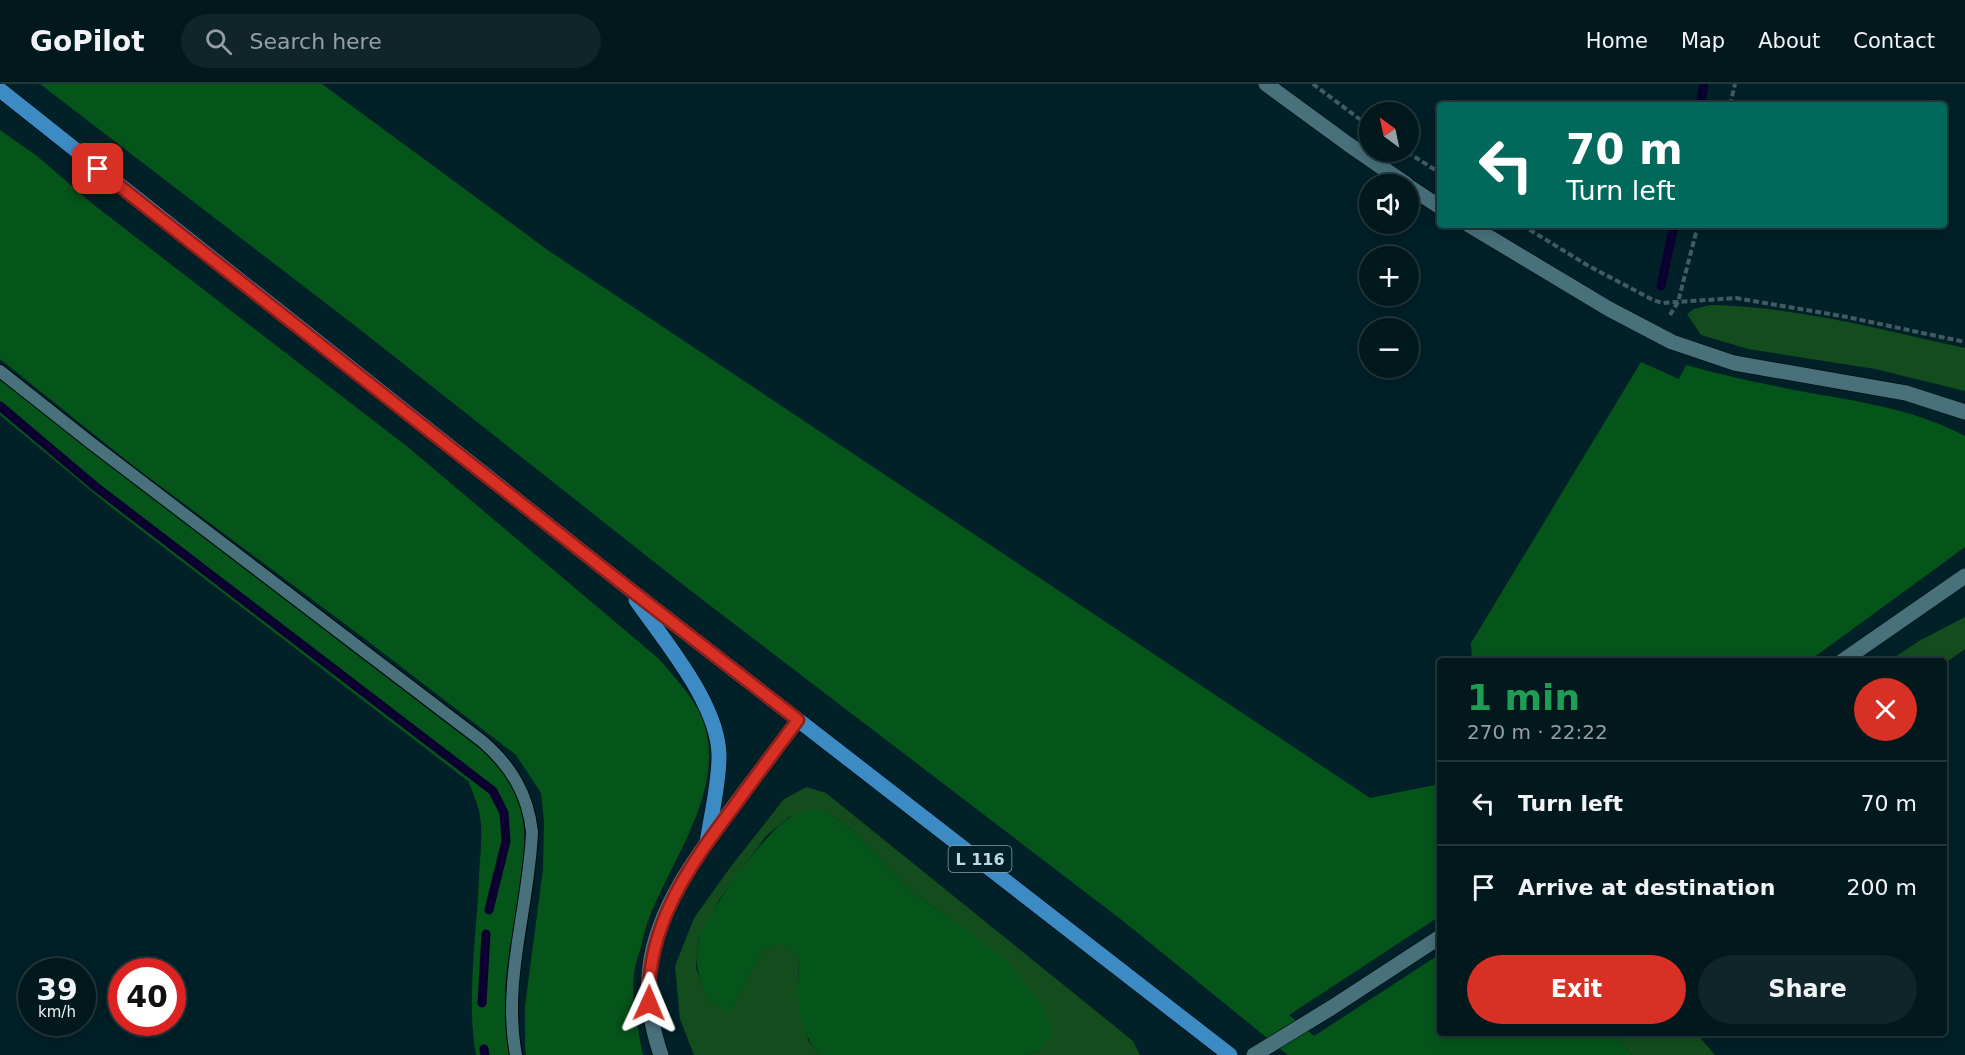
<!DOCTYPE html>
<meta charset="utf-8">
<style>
body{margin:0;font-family:"DejaVu Sans",sans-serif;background:#0f252a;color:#f1f3f6;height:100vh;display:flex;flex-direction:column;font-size:22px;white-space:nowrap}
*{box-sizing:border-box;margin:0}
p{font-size:20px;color:#96a0a4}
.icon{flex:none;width:33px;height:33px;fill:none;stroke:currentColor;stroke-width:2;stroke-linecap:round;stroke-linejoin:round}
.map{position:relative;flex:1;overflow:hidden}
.sheet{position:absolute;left:1437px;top:574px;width:510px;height:378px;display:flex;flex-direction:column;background:#01181d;border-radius:6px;box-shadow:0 3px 15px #0003,0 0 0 2px #23373b}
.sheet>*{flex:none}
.hud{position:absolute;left:1437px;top:18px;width:510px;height:126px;border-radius:6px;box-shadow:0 3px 15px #0003,0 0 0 2px #23373b;background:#00695c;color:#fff;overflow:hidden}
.needle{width:39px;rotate:327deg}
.fabs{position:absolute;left:1359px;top:18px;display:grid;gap:12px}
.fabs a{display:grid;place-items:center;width:60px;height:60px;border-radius:50%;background:#01181d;box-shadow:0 3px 15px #0003,0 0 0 2px #23373b;font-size:30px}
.speed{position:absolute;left:18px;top:874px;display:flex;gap:12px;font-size:30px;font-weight:700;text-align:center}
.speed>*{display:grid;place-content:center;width:78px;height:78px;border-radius:50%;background:#01181d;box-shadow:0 3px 15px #0003,0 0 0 2px #23373b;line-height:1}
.speed small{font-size:15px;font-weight:400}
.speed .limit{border:9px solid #d22;background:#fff;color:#111}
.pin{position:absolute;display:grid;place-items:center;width:51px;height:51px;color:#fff;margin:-26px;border-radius:12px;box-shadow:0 3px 9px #0006}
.me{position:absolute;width:66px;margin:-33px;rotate:1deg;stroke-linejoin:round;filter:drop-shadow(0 0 4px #0008)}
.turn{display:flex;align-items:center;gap:21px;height:126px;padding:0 30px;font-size:27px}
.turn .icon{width:78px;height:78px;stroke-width:2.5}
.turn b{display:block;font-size:42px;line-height:51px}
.round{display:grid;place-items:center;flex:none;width:63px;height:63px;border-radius:32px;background:#0f252a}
.head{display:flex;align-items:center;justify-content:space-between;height:102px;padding:0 30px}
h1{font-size:36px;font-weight:600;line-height:45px;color:#1e9e55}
.action{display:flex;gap:12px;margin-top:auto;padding:12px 30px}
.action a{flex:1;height:69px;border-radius:36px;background:#d93025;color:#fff;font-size:24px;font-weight:600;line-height:69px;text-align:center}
.action a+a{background:#0f252a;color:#f1f3f6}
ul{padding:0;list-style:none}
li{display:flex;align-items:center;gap:18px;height:84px;padding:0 30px;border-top:2px solid #23373b}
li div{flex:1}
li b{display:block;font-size:22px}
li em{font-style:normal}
header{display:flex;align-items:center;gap:36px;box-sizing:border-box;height:84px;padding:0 30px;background:#01181d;border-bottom:2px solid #23373b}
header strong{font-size:28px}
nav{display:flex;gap:33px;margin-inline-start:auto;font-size:21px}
.search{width:420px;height:54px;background:#0f252a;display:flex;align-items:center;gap:15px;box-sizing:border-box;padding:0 21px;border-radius:33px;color:#96a0a4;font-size:22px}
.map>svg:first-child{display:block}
</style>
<header>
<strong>GoPilot</strong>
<div class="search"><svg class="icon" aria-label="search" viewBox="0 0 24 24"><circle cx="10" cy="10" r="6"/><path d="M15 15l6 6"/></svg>Search here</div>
<nav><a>Home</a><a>Map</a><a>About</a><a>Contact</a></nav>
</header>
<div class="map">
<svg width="1965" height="971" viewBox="0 0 1965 971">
<rect width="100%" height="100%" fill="#012027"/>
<g fill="#134d1e">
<path d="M 1710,221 C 1794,222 1883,246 1965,264 L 1965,307 L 1875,285 L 1748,265 L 1701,251 L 1687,230 L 1694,225 Z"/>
<path d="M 1965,533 L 1965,565 L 1944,580 L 1944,578 L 1889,577 L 1919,557 Z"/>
<path d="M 807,703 L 826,709 L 1133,957 L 1140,971 L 1028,971 L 1042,965 L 952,835 L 915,811 L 852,746 L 825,727 L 789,733 L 766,752 L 719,816 L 698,857 L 696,884 L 709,917 L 730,927 L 763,866 L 781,858 L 799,873 L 798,895 L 808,956 L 819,971 L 694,971 L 680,935 L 675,882 L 694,834 L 732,781 L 784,715 Z"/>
<path d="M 1612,950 L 1697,950 L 1715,971 L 1632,971 Z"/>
</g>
<g fill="#05541a">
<path d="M 40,0 L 322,0 L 549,167 L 1370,714 L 1440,700 L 1440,832 L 1289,931 L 1314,952 L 1440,870 L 1440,950 L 1612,950 L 1632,971 L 1288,971 L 1123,837 L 682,500 L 358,244 Z"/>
<path d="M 0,46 L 37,72 L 94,121 L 409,364 L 659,575 C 674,593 693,612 702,634 C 729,703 671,775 648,837 C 645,845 643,854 641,863 C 638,872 635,881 634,890 C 631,917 638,944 643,971 L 526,971 L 525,963 L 525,922 L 543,785 L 544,738 L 541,709 L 516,671 L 365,555 L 136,384 L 0,275 Z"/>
<path d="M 1641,278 L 1679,295 L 1686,281 C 1729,293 1773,302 1816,310 C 1868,319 1918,327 1965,352 L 1965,463 L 1809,577 L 1472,577 L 1471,559 Z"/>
<path d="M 0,292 L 140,405 L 483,667 C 497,682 511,695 518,715 C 535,761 513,835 507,884 C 504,913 504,942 509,971 L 476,971 C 466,915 477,849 479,792 C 480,772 483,751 480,732 C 478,720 473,709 468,697 L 107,420 L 0,331 Z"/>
<path d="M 811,725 L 825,727 L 852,746 L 915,811 L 952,835 L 1009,878 L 1044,924 L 1053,949 L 1042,965 L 1028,971 L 819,971 C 794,938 798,912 799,873 L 781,859 L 763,866 L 730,928 L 709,917 C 700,895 694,884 698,860 C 702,834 766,747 789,734 C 795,730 804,728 811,725 Z"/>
</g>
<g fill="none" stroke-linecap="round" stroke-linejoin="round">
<g stroke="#0b0030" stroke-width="9">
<path d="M 1700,21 L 1704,0"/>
<path d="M 1661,202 L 1674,141"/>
<path d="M 0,322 L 96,403 L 493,707 L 504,729 L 506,757 L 489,826"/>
<path d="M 482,919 L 486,850"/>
<path d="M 484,965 L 485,971"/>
</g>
<g stroke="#00090d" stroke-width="14">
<path id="lane" d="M 0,287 L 91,359 L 482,657 C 511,682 528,710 532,748 C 529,823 502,896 516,971"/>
</g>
<g stroke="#00090d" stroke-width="16">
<g id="secondary">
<path d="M 1266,0 L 1348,60 L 1406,100"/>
<path d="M 1408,102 L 1440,123"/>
<path d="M 1469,141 L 1609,225 L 1672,258 L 1734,279 L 1906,309 L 1965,328"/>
<path d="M 1841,578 L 1965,492"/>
<path d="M 661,971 C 651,942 646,912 650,881 C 658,821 700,767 735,720 C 756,692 777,664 798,636"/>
<path d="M 1254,971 L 1331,924 L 1440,853"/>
</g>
</g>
<g stroke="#00090d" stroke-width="16">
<g id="primary">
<path d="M 0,6 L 628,504 L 1230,971"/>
<path d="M 636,516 C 665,558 719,621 719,672 C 719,701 711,731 707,759"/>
</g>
</g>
<g stroke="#405c63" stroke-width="4" stroke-dasharray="6 3" stroke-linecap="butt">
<path d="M 1313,0 L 1370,43"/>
<path d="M 1730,21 L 1735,0"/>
<path d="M 1407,68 L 1440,89"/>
<path d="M 1522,141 L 1587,181 L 1653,216 L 1663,219 L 1736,214 L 1847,233 L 1965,258"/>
<path d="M 1670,231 L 1678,218 L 1698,141"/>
</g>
<use href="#lane" stroke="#48717c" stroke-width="12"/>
<use href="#secondary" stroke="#48717c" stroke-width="15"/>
<use href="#primary" stroke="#3c8bc5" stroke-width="15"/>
</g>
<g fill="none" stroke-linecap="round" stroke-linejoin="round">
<g stroke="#8d1f18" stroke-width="15">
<path id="route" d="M 98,85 L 628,504 L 798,636 C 777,664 756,692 735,721 C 690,781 646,841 649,919"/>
</g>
<use href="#route" stroke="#d93025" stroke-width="10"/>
</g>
<g text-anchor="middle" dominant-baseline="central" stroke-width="5" stroke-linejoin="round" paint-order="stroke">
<rect fill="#012027" stroke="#87a0a6" stroke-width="1.5" x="948.5" y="762" width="63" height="26" rx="4.5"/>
<g font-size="16" font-weight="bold" fill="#c1d7dc">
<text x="980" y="775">L 116</text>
</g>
</g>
</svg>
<div class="fabs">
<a><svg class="needle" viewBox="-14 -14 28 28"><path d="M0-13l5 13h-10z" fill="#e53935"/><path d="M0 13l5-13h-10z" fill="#96a0a4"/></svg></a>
<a><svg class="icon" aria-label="sound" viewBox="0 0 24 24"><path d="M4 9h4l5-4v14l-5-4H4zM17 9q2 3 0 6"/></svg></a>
<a>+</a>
<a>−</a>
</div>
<div class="speed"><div>39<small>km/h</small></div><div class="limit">40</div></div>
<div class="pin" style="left:98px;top:85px;background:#d93025"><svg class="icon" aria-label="arrive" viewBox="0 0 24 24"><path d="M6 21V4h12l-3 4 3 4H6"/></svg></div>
<svg class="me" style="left:649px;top:919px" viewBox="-20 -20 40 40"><path d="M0-17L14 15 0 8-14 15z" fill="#d93025" stroke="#fff" stroke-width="4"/></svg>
<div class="hud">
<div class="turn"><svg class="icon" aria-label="left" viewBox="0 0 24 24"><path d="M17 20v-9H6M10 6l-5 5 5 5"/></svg><div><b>70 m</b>Turn left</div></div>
</div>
<section class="sheet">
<div class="head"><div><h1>1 min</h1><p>270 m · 22:22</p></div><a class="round" style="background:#d93025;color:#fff"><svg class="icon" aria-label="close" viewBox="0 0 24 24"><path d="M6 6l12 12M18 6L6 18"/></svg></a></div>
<ul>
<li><svg class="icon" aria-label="left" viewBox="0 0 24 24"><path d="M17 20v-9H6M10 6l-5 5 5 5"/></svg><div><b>Turn left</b></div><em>70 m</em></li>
<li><svg class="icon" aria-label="arrive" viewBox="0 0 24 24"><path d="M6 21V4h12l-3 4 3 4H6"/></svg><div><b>Arrive at destination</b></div><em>200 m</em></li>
</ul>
<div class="action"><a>Exit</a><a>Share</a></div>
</section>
</div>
